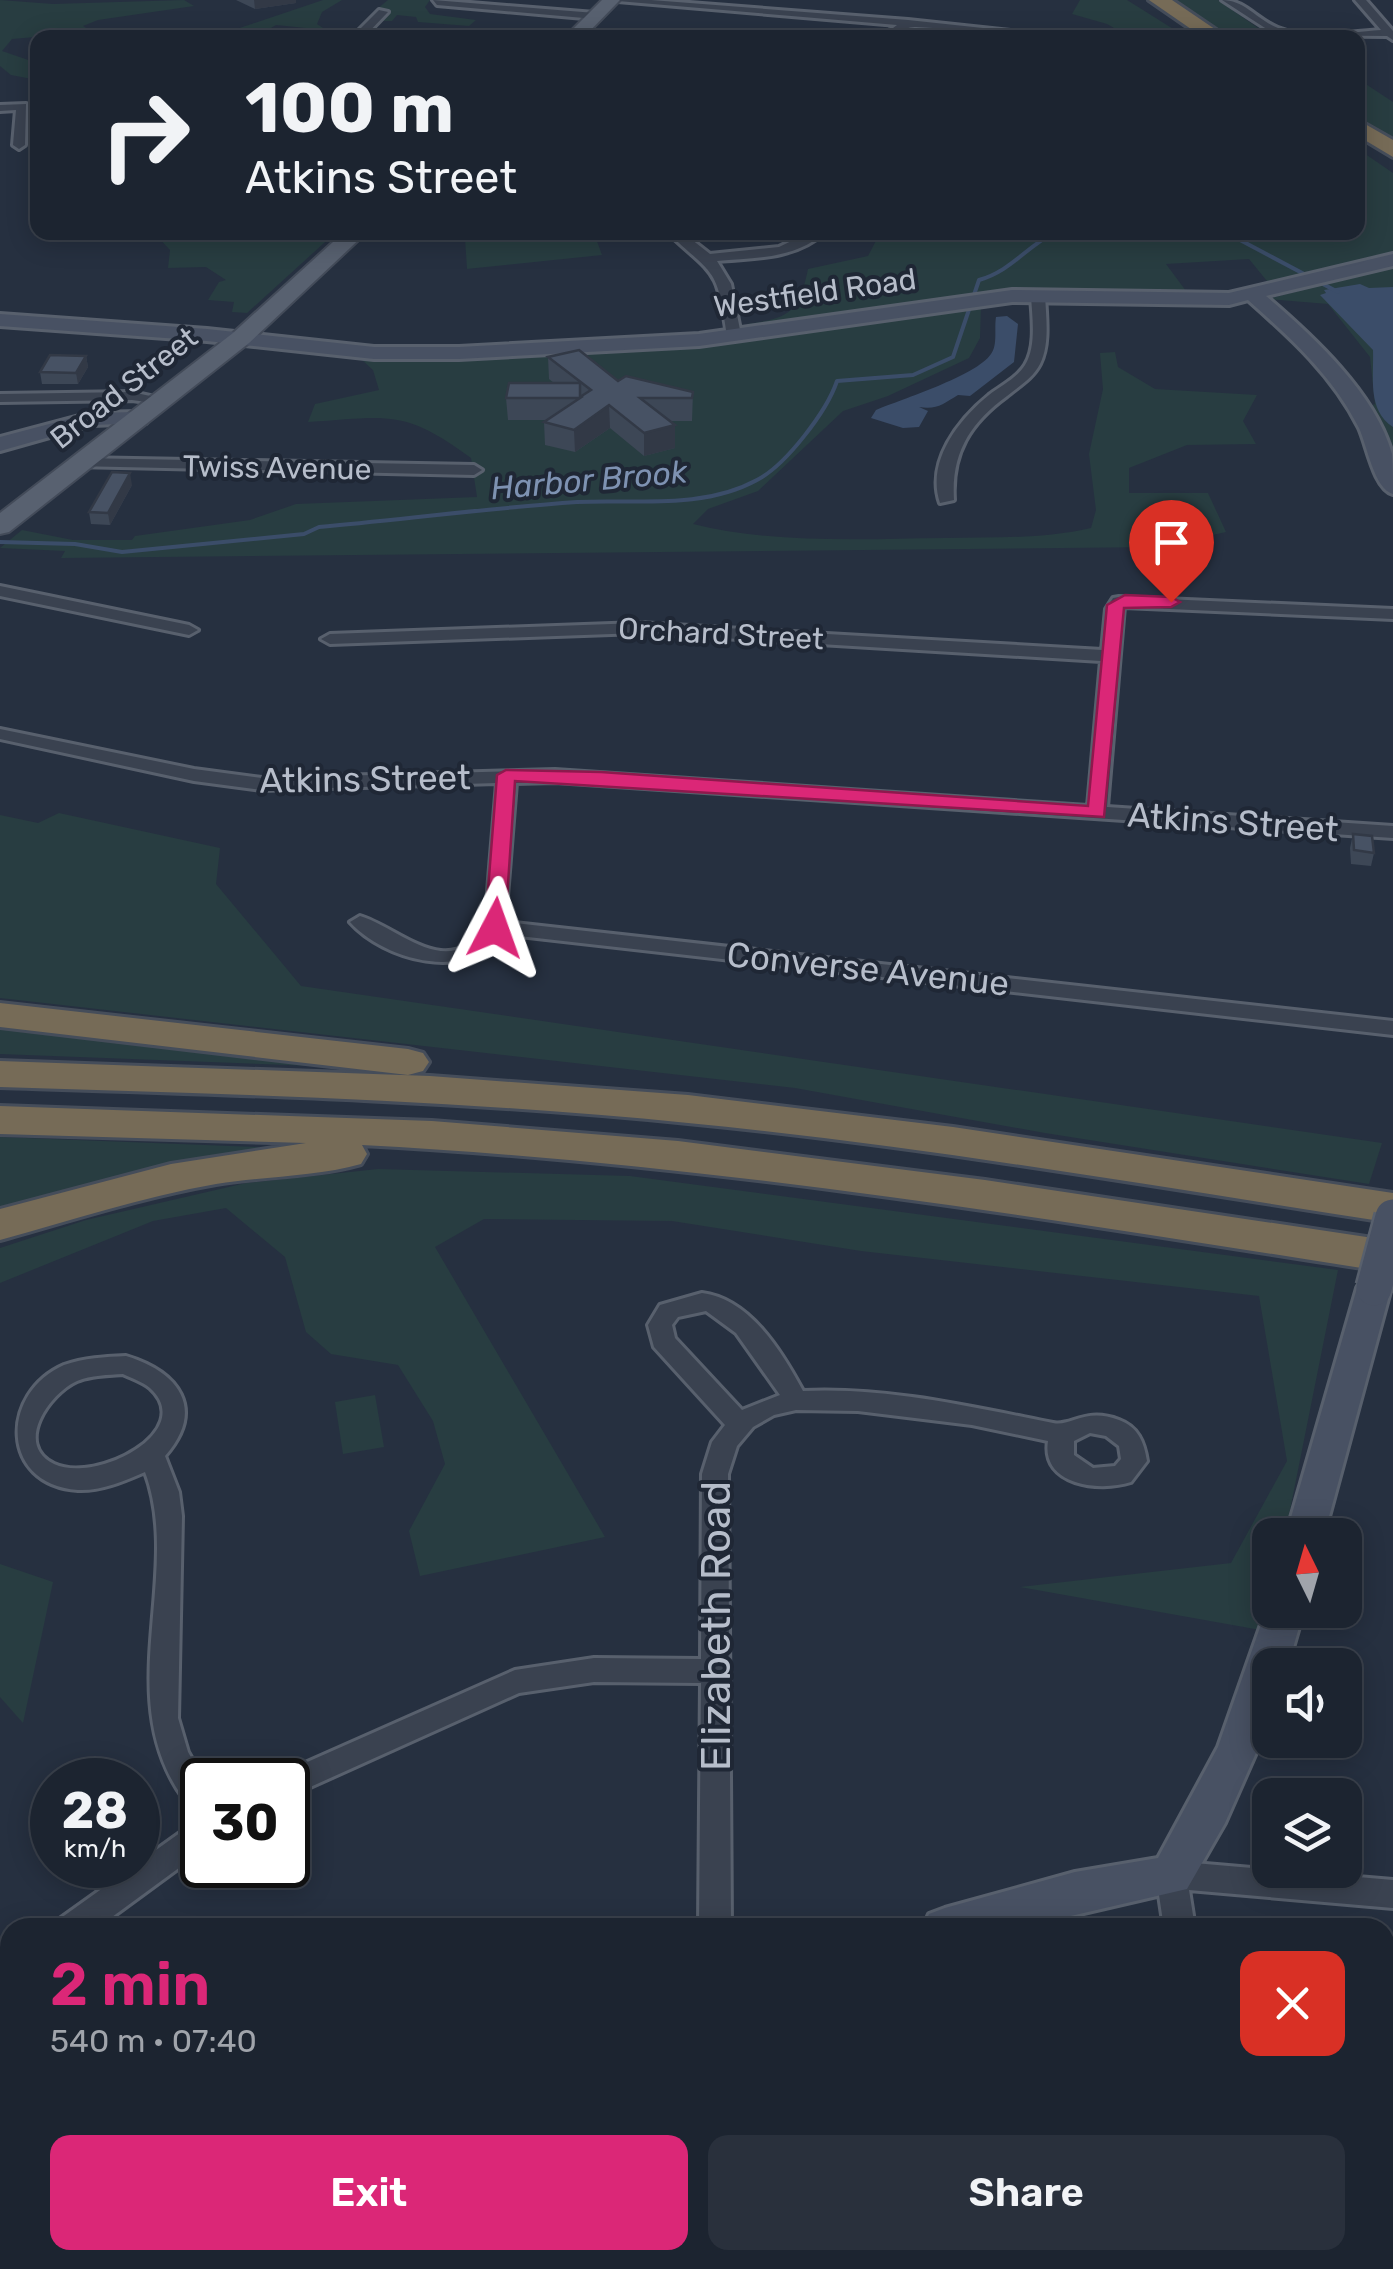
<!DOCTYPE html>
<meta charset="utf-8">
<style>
body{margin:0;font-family:Rubik,sans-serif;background:#29303c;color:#f1f3f6;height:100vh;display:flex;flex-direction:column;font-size:38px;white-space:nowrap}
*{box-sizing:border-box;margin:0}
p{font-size:32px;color:#a0a4ab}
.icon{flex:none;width:55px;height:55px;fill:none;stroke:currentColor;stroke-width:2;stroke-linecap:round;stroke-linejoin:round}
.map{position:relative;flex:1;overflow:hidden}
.panel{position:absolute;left:0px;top:1918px;width:1395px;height:352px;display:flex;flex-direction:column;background:#1c2430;border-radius:30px 30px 0 0;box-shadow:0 5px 25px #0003,0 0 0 2px #3a414c}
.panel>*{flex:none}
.hud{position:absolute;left:30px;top:30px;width:1335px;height:210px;border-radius:20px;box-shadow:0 5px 25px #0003,0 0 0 2px #3a414c;background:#1c2430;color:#f1f3f6;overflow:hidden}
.needle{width:65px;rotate:355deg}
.tools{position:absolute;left:1252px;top:1518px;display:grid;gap:20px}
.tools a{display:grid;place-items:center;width:110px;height:110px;border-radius:20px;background:#1c2430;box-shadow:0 5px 25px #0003,0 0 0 2px #3a414c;font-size:50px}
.speed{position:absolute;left:30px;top:1758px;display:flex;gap:20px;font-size:50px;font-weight:700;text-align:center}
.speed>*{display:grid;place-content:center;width:130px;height:130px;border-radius:50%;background:#1c2430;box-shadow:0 5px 25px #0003,0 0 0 2px #3a414c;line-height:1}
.speed small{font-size:25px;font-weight:400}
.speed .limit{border:5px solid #111;border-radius:15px;background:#fff;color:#111}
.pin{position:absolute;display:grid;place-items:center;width:85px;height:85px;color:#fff;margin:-102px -42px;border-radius:50% 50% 50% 0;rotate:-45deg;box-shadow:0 0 10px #0007}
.pin .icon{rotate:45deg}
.me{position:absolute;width:110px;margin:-55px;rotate:4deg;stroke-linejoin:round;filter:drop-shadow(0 0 8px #0008)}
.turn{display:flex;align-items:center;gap:35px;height:210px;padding:0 50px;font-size:45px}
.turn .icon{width:130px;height:130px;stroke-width:2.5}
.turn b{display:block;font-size:70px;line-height:85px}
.round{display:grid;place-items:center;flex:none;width:105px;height:105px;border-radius:20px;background:#29303c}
.headline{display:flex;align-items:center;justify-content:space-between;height:170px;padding:0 50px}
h1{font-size:60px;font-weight:600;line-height:75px;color:#db2777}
.cta{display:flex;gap:20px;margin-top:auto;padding:20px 50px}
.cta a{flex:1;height:115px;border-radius:20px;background:#db2777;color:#fff;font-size:40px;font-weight:600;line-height:115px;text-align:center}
.cta a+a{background:#29303c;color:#f1f3f6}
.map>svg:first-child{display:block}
</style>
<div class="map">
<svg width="1393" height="2269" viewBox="0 0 1393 2269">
<rect width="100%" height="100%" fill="#263040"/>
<g fill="#283d41">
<path d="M 0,0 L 53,4 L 184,0 L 194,6 L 98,20 L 83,26 L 95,34 L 127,37 L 59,35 L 12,39 L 2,51 L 37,63 L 37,80 L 11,75 L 0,66 Z"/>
<path d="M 323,0 L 342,0 L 322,12 L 317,24 L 326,30 L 276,25 L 255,37 L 213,37 Z"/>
<path d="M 388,0 L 430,0 L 425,7 L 430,14 L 476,20 L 469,26 L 418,22 L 416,17 L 397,15 L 392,21 L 381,21 L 387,10 L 377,9 Z"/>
<path d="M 1080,0 L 1127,0 L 1186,37 L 1130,37 L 1107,24 L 1072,14 Z"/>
<path d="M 1172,0 L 1218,0 L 1268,35 L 1287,37 L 1233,37 Z"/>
<path d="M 1358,79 L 1393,102 L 1393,140 L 1358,118 Z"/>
<path d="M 1358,149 L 1393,173 L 1393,254 L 1271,286 L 1249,259 L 1166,264 L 1189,295 L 1023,290 L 764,328 L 746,324 C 791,318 799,312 808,269 L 868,256 L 879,235 L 886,233 L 1358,232 Z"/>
<path d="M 476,232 L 594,233 L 602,255 L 467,269 L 465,238 Z"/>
<path d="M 154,233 L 335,233 L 247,313 L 232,312 L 234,302 L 208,300 L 219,282 L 226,280 L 206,267 L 168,268 L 170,250 Z"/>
<path d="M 1393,266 L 1393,447 L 1372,405 L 1375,404 L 1370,357 L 1328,304 L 1268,299 Z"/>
<path d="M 981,305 L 980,338 L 969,358 L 888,396 L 843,411 L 758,491 L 708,509 L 693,524 C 774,544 862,539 946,538 C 995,537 1044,539 1091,528 L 1096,510 L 1089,454 L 1103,389 L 1100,353 L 1115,352 L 1118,367 L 1155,389 L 1257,395 L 1243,421 L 1256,444 L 1187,445 L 1129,468 L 1129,493 L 1208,493 L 1226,532 L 1158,547 L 61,558 L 65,551 L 0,548 L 22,530 L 73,540 L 132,540 L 135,536 L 250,520 L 296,504 L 477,497 L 471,458 C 403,408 388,417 308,422 L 315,404 L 379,390 L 373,370 L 362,360 C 571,365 775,336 981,305 Z"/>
<path d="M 59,813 L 220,848 L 216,884 L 301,986 L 1382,1143 L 1369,1184 L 1045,1133 L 795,1088 L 0,998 L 0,815 L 38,823 Z"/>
<path d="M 0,1022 L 318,1059 L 314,1066 L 0,1054 Z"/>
<path d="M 0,1137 L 307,1149 L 0,1217 Z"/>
<path d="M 378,1169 L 630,1176 L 1338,1270 L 1285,1535 L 1270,1535 L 1270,1608 L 1266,1631 L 1020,1587 L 1231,1563 L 1287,1461 L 1259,1296 L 861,1251 L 672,1221 L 484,1219 L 435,1247 L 605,1537 L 420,1576 L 409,1531 L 445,1464 L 433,1421 L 398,1365 L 331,1354 L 306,1332 L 285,1257 L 226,1208 L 153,1221 L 0,1283 L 0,1248 L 86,1220 L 246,1183 Z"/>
<path d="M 375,1395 L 384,1447 L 343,1454 L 335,1402 Z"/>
<path d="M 0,1564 L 53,1582 L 23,1723 L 0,1697 Z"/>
</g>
<g fill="#3b4d69">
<path d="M 1360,284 L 1369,288 L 1393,287 L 1393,427 C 1367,410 1374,378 1373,350 L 1320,295 L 1326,293 L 1324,290 Z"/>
<path d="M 1007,316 L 1018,324 L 1014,362 L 970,396 L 958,395 C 943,404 937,410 919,407 L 928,411 L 919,427 L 903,428 L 871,418 L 876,410 C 902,399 976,376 991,354 C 998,345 994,329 996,317 Z"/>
</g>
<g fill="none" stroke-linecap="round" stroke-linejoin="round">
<g stroke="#3b4d69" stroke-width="4">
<path d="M 1225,232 L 1338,292"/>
<path d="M 0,542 L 75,544 L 122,552 L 304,534 L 319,527 C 405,519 491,508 577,502 C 636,499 702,510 757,480 C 786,465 827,411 837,381 L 913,375 L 953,357 L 979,280 C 1011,271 1026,247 1055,232"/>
</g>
<g stroke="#58606d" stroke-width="6">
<g id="street">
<path d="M 433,0 L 595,13 L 600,16 L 595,19 L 437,5 Z"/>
<path d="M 606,0 L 651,0 L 908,20 L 1075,38 C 1022,38 970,29 916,27 C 903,26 895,38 880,38 L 897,25 Z"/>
<path d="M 1222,0 C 1245,0 1257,20 1278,28 C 1307,40 1350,32 1381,30 L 1355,0 L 1366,0 L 1393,31 L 1393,40 L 1387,36 L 1276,35 Z"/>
<path d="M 379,10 L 388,12 L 363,38 L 351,38 Z"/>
<path d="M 271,33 L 291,38 L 267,38 Z"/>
<path d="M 26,104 L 25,145 L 19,149 L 13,145 L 16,110 L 0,111 L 0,105 Z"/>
<path d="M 667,232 L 682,232 L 710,254 L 779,247 L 810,232 L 825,232 C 796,259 754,258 717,261 L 731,284 L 741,335 L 734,339 L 727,335 C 717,266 715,277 667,232 Z"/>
<path d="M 1038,291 L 1045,295 C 1046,317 1050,344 1040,364 C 1033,378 1019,386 1007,396 C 970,423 951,453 954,500 L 940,503 C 926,462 958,420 989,395 C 1001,386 1017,378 1025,365 C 1037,346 1032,316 1031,295 Z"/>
<path d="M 132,392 L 168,400 L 161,404 L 132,400 L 0,402 L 0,394 Z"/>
<path d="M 80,458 L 474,465 L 482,470 L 474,475 L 75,466 L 72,463 Z"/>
<path d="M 0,586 L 189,625 L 198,630 L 189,635 L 0,596 Z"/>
<path d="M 1119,597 L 1393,609 L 1393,619 L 1124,607 L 1107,807 L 1393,826 L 1393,838 L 555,782 L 516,783 L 505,922 L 1393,1021 L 1393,1035 L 501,934 C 468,983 384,960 350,922 L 360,916 C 400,928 448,982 485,927 L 497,783 L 262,790 L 194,781 L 0,739 L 0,729 L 194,769 L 262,778 L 555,770 L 1088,806 L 1101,661 L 639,633 L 330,644 L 321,639 L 330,634 L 639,623 L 1102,650 L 1106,609 L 1113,598 Z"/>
<path d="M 702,1293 C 750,1299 782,1352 803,1391 C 887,1387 972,1407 1053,1423 C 1071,1427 1085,1407 1119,1420 C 1138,1427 1144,1442 1147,1461 L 1131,1482 C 1100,1492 1041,1486 1048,1441 L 972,1425 L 858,1411 L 796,1410 L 774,1415 L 753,1427 L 737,1446 L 728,1474 L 731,1928 L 699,1928 L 701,1683 L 594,1682 L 519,1693 L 288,1797 L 288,1780 L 275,1780 L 278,1775 L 515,1670 L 594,1658 L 701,1659 L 702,1474 L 712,1442 L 725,1425 L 654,1347 L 648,1325 L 660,1305 ZM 706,1311 L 736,1333 L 780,1395 L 742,1410 L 675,1338 L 672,1325 L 678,1317 ZM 1090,1433 L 1106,1436 L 1119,1446 L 1121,1459 L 1115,1466 L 1093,1468 L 1074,1455 L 1074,1441 Z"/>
<path d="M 126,1356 C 179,1372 206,1409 165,1456 L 179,1492 L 182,1516 L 178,1718 L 188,1752 L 204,1780 L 202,1814 C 189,1809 184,1799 176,1787 C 116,1688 182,1571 145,1472 C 124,1481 102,1491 78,1490 C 0,1485 0,1393 64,1365 C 84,1358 105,1357 126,1356 ZM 123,1374 C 131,1378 143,1382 150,1388 C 198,1431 96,1484 54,1464 C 13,1444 50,1393 77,1381 C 91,1375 108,1375 123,1374 Z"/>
<path d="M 202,1821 L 202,1851 L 97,1928 L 57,1928 L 61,1918 L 191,1825 Z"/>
<path d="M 1171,1861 L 1393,1880 L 1393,1908 L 1189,1890 L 1195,1928 L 1164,1928 L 1156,1875 L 1160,1865 Z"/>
<path d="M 10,1957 L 10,1990 L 0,1994 L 0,1961 Z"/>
<path d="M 371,2260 L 405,2260 L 407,2269 L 373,2269 Z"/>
<path d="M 1296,2260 L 1330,2260 L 1333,2269 L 1299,2269 Z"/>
</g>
</g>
<g stroke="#58606d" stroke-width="6">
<g id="secondary">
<path d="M 1393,254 L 1393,266 L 1266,296 C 1312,335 1376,394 1392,454 C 1393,466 1393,482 1393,494 C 1374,489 1367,445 1359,428 C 1333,376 1291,338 1248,300 L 1229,305 L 1012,302 L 699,346 L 459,359 L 374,359 L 207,341 L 0,326 L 0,314 L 207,329 L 374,347 L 459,347 L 699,334 L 1012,290 L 1229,293 Z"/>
<path d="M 138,412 L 149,418 L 146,423 L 92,425 L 0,451 L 0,437 L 91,413 Z"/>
<path d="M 1374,1276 L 1386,1279 L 1391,1288 L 1324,1535 L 1286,1535 L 1357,1288 L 1362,1279 Z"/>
<path d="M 1270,1599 L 1270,1610 L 1304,1610 L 1288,1665 L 1270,1665 L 1270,1721 L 1225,1823 L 1187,1889 L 1019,1928 L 923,1928 L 929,1914 L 945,1908 L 1075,1872 L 1158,1858 L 1218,1747 Z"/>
<path d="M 105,2260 L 166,2260 L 162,2269 L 101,2269 Z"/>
</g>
</g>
<g stroke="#434b59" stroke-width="4">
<g id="primary">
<path d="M 602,0 L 620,0 L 583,38 L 564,38 Z"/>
<path d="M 344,232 L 367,232 L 249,343 L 9,532 L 0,534 L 0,513 L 233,333 Z"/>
</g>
</g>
<g stroke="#454d5a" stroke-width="6">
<g id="highway">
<path d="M 1149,0 L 1172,0 L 1228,38 L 1204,38 Z"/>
<path d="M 1358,120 L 1393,140 L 1393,157 L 1358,136 Z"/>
<path d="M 0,1003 L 408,1049 L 423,1053 L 429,1062 L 423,1071 L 408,1075 L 0,1027 Z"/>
<path d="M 0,1061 L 430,1076 L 688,1095 L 953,1127 L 1393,1193 L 1393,1223 C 1159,1187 924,1146 688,1123 C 460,1100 230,1094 0,1087 Z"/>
<path d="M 0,1106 L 432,1121 L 678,1141 L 985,1180 L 1393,1241 L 1393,1273 C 1050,1219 709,1163 362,1145 L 367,1154 L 361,1164 C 315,1177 264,1176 216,1184 C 142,1197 72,1220 0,1240 L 0,1209 L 171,1164 L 306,1143 L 0,1134 Z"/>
</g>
</g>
<use href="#street" fill="#3a4250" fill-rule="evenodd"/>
<use href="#secondary" fill="#485163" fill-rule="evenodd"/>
<use href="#primary" fill="#586170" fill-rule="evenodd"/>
<use href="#highway" fill="#766b57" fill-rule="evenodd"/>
<g stroke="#58606d" stroke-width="40" stroke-linecap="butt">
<path id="secondary-bridge" d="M 1374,1288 L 1393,1217"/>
</g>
<use href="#secondary-bridge" stroke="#485163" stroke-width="35"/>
</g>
<g fill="#3d4756">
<path d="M 236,0 L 296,0 L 296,3 L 255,9 Z"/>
<path d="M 86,356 L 88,367 L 78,384 L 42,384 L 40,372 Z"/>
<path d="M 548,357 L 618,381 L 693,392 L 692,421 L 669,421 L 675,425 L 675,448 L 644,456 L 610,428 L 575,452 L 545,445 L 544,422 L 547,420 L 508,420 L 506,398 L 554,383 L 549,379 Z"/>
<path d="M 132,485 L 110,525 L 91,524 L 89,512 Z"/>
<path d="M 1353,834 L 1374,853 L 1371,866 L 1351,864 L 1350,848 Z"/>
</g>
<g fill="#323946">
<path d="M 254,0 L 296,0 L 296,3 L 255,9 Z"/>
<path d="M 86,356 L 88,367 L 78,384 L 76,373 Z"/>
<path d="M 609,405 L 610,428 L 575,452 L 574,430 Z"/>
<path d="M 675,425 L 675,448 L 644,456 L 644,433 Z"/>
<path d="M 130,473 L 132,485 L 110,525 L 108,513 Z"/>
</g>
<g fill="#475264" stroke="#323946" stroke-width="2.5">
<path d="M 579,350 L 618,381 L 626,376 L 693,392 L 692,398 L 640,398 L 675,425 L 644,433 L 609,405 L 574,430 L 544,422 L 580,398 L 506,398 L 509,383 L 580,383 L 580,397 L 591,390 L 548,357 Z"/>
<path d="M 50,355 L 86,356 L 76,373 L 40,372 Z"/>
<path d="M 112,472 L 130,473 L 108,513 L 89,512 Z"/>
<path d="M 1353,834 L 1372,836 L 1374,853 L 1354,850 Z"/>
</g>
<path fill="#db2777" stroke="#8e194d" stroke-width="2.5" d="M 1125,595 L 1171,597 L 1180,602 L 1171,607 L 1124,608 L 1104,817 L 515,781 L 505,928 L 495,934 L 485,928 L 497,775 L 506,770 L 601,772 L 1088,806 L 1107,605 Z"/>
<g text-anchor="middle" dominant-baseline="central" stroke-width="8" stroke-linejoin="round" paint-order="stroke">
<g font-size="30" fill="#b6bdca" stroke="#1f2735">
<text transform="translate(815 293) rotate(-8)">Westfield Road</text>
<text transform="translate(124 388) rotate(-38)">Broad Street</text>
<text transform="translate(277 468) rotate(1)">Twiss Avenue</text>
<text transform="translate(721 634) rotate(3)">Orchard Street</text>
</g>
<g font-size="32" font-style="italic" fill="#7e92b2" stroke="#1f2735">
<text transform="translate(589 480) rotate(-5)">Harbor Brook</text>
</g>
<g font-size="35" fill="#b6bdca" stroke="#1f2735">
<text transform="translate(365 779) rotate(-1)">Atkins Street</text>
<text transform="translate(1233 822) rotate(4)">Atkins Street</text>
<text transform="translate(868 969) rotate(6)">Converse Avenue</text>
</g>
<g font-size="42" fill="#b6bdca" stroke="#1f2735">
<text transform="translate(716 1626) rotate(-90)">Elizabeth Road</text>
</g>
</g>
</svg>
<div class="tools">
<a><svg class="needle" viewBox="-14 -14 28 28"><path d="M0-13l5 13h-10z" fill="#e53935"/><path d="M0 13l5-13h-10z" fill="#a0a4ab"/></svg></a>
<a><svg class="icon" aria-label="sound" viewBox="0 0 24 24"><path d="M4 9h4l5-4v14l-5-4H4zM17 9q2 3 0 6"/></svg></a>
<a><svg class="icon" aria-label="layers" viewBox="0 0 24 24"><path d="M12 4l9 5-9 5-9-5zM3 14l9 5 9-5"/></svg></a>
</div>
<div class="speed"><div>28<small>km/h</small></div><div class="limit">30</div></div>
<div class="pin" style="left:1171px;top:602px;background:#d93025"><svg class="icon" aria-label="arrive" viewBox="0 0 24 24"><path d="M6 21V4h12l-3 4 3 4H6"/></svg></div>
<svg class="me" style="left:495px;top:928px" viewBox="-20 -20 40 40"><path d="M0-17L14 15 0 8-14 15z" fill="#db2777" stroke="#fff" stroke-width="4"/></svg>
<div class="hud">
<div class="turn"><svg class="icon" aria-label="right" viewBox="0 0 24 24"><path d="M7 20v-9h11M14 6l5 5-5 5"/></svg><div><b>100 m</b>Atkins Street</div></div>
</div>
<section class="panel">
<div class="headline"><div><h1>2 min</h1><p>540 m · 07:40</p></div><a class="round" style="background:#d93025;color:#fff"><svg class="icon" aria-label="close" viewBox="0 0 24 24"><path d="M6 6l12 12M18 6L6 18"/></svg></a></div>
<div class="cta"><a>Exit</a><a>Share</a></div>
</section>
</div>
